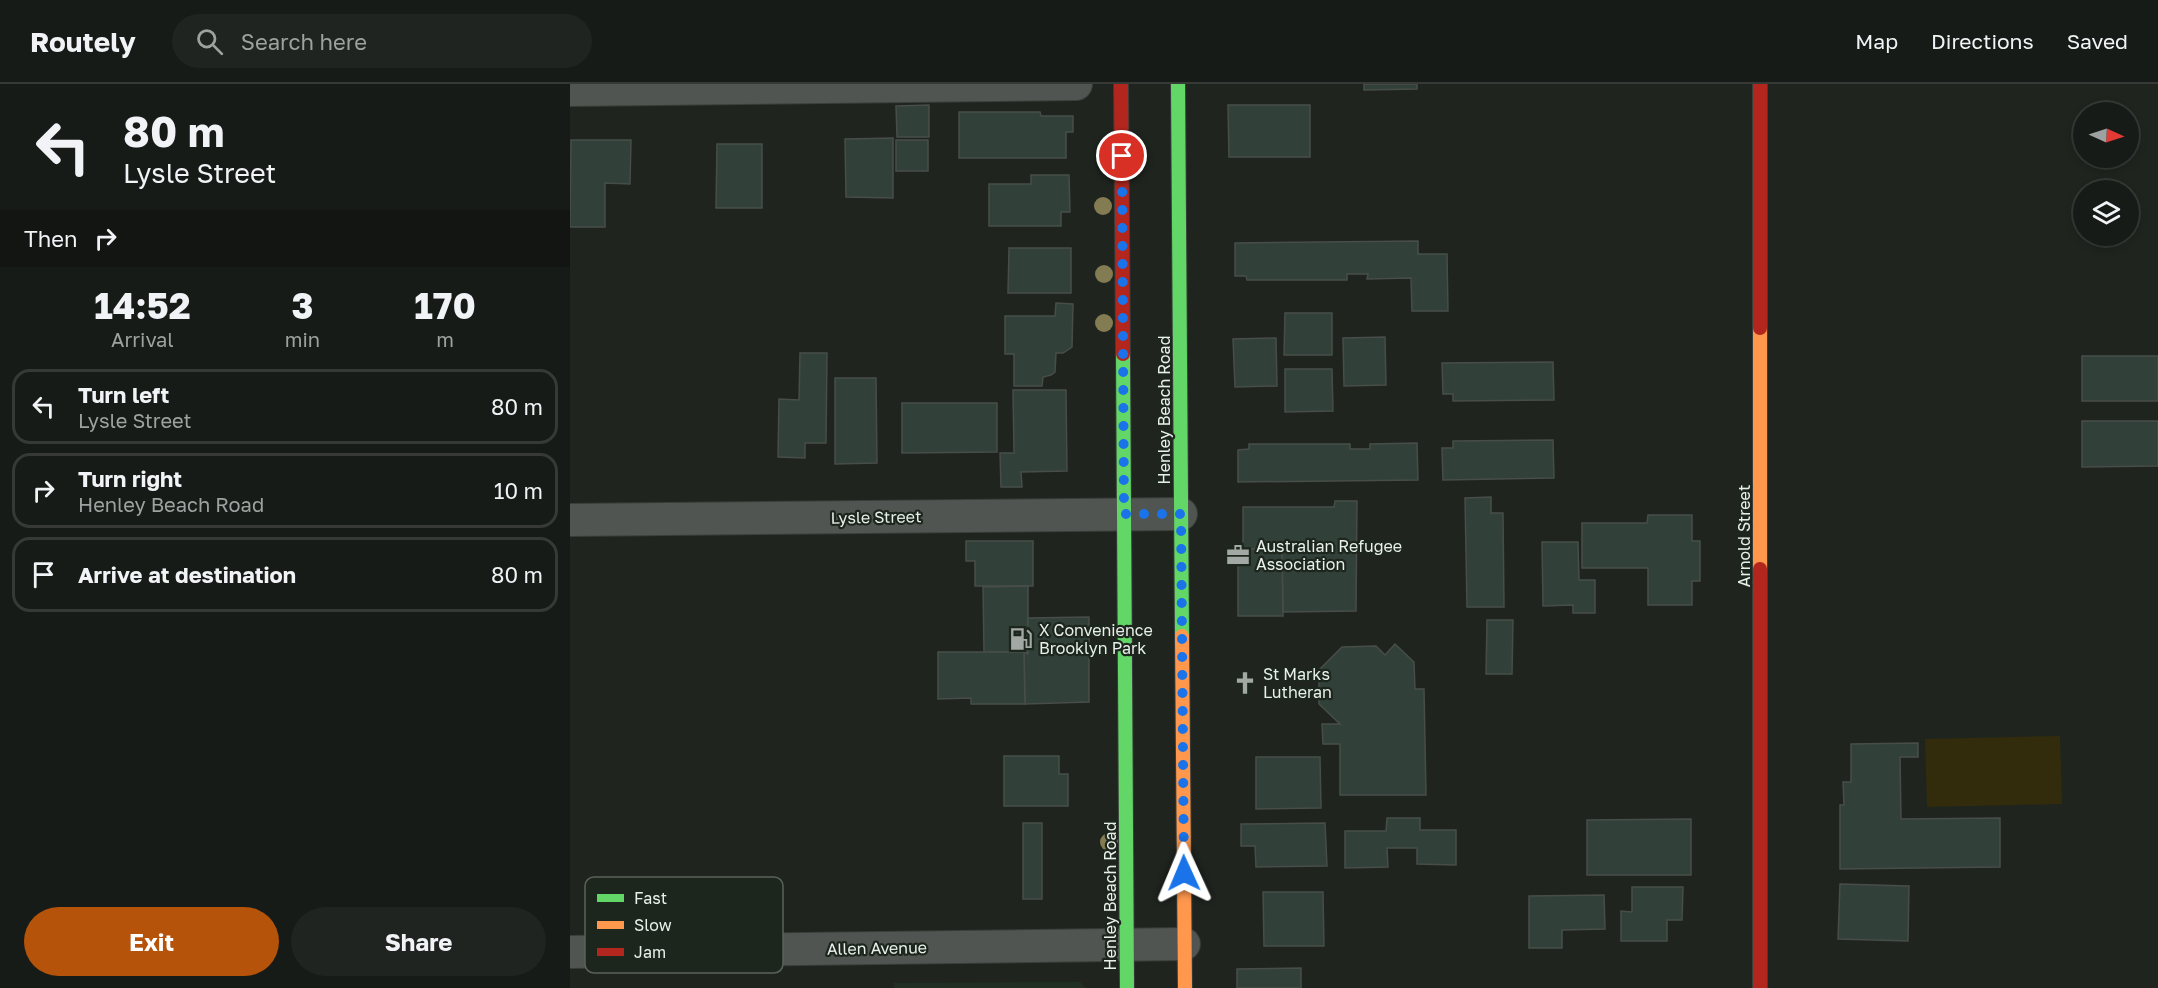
<!DOCTYPE html>
<style>
body{margin:0;font-family:"Golos Text",sans-serif;background:#202420;color:#f1f3f6;height:100vh;display:flex;flex-direction:column;font-size:22px;white-space:nowrap}
*{box-sizing:border-box;margin:0}
p{font-size:20px;color:#9ea1a1}
.icon{flex:none;width:33px;height:33px;fill:none;stroke:currentColor;stroke-width:2;stroke-linecap:round;stroke-linejoin:round}
.map{position:relative;flex:1;overflow:hidden}
.sheet{display:flex;flex-direction:column;background:#171b17;width:570px}
.sheet>*{flex:none}
.banner{background:#171b17;color:#f1f3f6;overflow:hidden}
.needle{width:39px;rotate:93deg}
.buttons{position:absolute;left:1503px;top:18px;display:grid;gap:12px}
.buttons a{display:grid;place-items:center;width:66px;height:66px;border-radius:50%;background:#171b17;box-shadow:0 3px 9px #0003,0 0 0 2px #363936;font-size:30px}
.pin{position:absolute;display:grid;place-items:center;width:51px;height:51px;color:#fff;margin:-26px;border:3px solid #fff;border-radius:50%;box-shadow:0 2px 6px #0007}
.me{position:absolute;width:66px;margin:-33px;rotate:359deg;stroke-linejoin:round;filter:drop-shadow(0 0 4px #0008)}
.turn{display:flex;align-items:center;gap:21px;height:126px;padding:0 24px;font-size:27px}
.turn .icon{width:78px;height:78px;stroke-width:2.5}
.turn b{display:block;font-size:42px;line-height:51px}
.then{display:flex;align-items:center;height:57px;padding:0 24px;background:#0003;gap:12px;font-size:22px}
.eta{display:flex;justify-content:space-evenly;align-items:center;height:102px;text-align:center}
.eta b{font-size:36px;font-weight:700;line-height:42px}
.button{display:flex;gap:12px;margin-top:auto;padding:12px 24px}
.button a{flex:1;height:69px;border-radius:36px;background:#b45309;color:#fff;font-size:24px;font-weight:700;line-height:69px;text-align:center}
.button a+a{background:#202420;color:#f1f3f6}
ul{padding:0;list-style:none}
li{display:flex;align-items:center;gap:18px;height:75px;margin:0 12px 9px;padding:0 12px;border:3px solid #363936;border-radius:18px}
li div{flex:1}
li b{display:block;font-size:22px}
li em{font-style:normal}
header{display:flex;align-items:center;gap:36px;box-sizing:border-box;height:84px;padding:0 30px;background:#171b17;border-bottom:2px solid #363936}
header strong{font-size:28px}
nav{display:flex;gap:33px;margin-inline-start:auto;font-size:21px}
.search{width:420px;height:54px;background:#202420;display:flex;align-items:center;gap:15px;box-sizing:border-box;padding:0 21px;border-radius:33px;color:#9ea1a1;font-size:22px}
main{display:flex;flex:1;min-height:0}
.map>svg:first-child{display:block}
</style>
<header>
<strong>Routely</strong>
<div class="search"><svg class="icon" aria-label="search" viewBox="0 0 24 24"><circle cx="10" cy="10" r="6"/><path d="M15 15l6 6"/></svg>Search here</div>
<nav><a>Map</a><a>Directions</a><a>Saved</a></nav>
</header>
<main>
<section class="sheet">
<div class="banner">
<div class="turn"><svg class="icon" aria-label="left" viewBox="0 0 24 24"><path d="M17 20v-9H6M10 6l-5 5 5 5"/></svg><div><b>80 m</b>Lysle Street</div></div>
<div class="then">Then<svg class="icon" aria-label="right" viewBox="0 0 24 24"><path d="M7 20v-9h11M14 6l5 5-5 5"/></svg></div>
</div>
<div class="eta">
<div><b>14:52</b><p>Arrival</p></div>
<div><b>3</b><p>min</p></div>
<div><b>170</b><p>m</p></div>
</div>
<ul>
<li><svg class="icon" aria-label="left" viewBox="0 0 24 24"><path d="M17 20v-9H6M10 6l-5 5 5 5"/></svg><div><b>Turn left</b><p>Lysle Street</p></div><em>80 m</em></li>
<li><svg class="icon" aria-label="right" viewBox="0 0 24 24"><path d="M7 20v-9h11M14 6l5 5-5 5"/></svg><div><b>Turn right</b><p>Henley Beach Road</p></div><em>10 m</em></li>
<li><svg class="icon" aria-label="arrive" viewBox="0 0 24 24"><path d="M6 21V4h12l-3 4 3 4H6"/></svg><div><b>Arrive at destination</b></div><em>80 m</em></li>
</ul>
<div class="button"><a>Exit</a><a>Share</a></div>
</section>
<div class="map">
<svg width="1588" height="904" viewBox="0 0 1588 904">
<rect width="100%" height="100%" fill="#1f241f"/>
<path fill="#212e22" d="M 510,898 L 516,904 L 324,904 L 324,899 Z"/>
<path fill="#322c0d" d="M 1490,652 L 1492,720 L 1357,723 L 1355,655 Z"/>
<g fill="#32403a" stroke="#484d49" stroke-width="1.5">
<path d="M 794,0 L 847,0 L 847,5 L 794,6 Z"/>
<path d="M 359,21 L 359,53 L 327,53 L 326,22 Z"/>
<path d="M 658,21 L 740,21 L 740,73 L 659,73 Z"/>
<path d="M 389,28 L 470,28 L 471,32 L 503,32 L 503,48 L 496,48 L 496,74 L 389,74 Z"/>
<path d="M 323,54 L 323,114 L 276,113 L 275,55 Z"/>
<path d="M 1,56 L 61,56 L 60,100 L 35,99 L 35,143 L 0,143 Z"/>
<rect x="326" y="56" width="32" height="31"/>
<path d="M 147,60 L 192,60 L 192,124 L 146,124 Z"/>
<path d="M 461,91 L 499,91 L 500,128 L 491,128 L 491,142 L 419,142 L 419,100 L 461,100 Z"/>
<path d="M 848,157 L 848,170 L 877,170 L 878,227 L 842,227 L 841,194 L 797,195 L 798,190 L 777,190 L 777,196 L 677,196 L 676,192 L 665,192 L 665,159 Z"/>
<path d="M 439,164 L 501,164 L 501,209 L 438,209 Z"/>
<path d="M 486,219 L 503,220 L 502,263 L 493,269 L 486,269 L 485,288 L 481,291 L 473,293 L 472,302 L 444,302 L 444,270 L 435,270 L 435,232 L 485,232 Z"/>
<path d="M 715,229 L 762,229 L 762,271 L 714,271 Z"/>
<path d="M 815,253 L 816,301 L 774,302 L 773,254 Z"/>
<path d="M 706,254 L 707,302 L 665,303 L 663,255 Z"/>
<path d="M 230,269 L 257,269 L 256,359 L 235,359 L 235,374 L 208,373 L 209,315 L 229,316 Z"/>
<rect x="1512" y="272" width="76" height="45"/>
<path d="M 983,278 L 984,316 L 883,317 L 883,310 L 873,310 L 872,279 Z"/>
<path d="M 715,285 L 762,285 L 763,327 L 715,328 Z"/>
<path d="M 265,294 L 306,294 L 307,379 L 265,380 Z"/>
<path d="M 443,306 L 496,306 L 497,387 L 451,388 L 452,403 L 431,403 L 430,369 L 444,369 Z"/>
<path d="M 332,319 L 427,319 L 427,368 L 332,369 Z"/>
<path d="M 1512,337 L 1588,337 L 1588,382 L 1512,383 Z"/>
<path d="M 983,356 L 984,394 L 873,396 L 872,364 L 883,364 L 883,357 Z"/>
<path d="M 847,359 L 848,396 L 668,398 L 668,366 L 679,365 L 679,360 L 780,360 L 780,365 L 800,365 L 800,360 Z"/>
<path d="M 921,413 L 921,429 L 933,429 L 934,523 L 897,523 L 895,414 Z"/>
<path d="M 765,417 L 787,417 L 786,527 L 713,528 L 712,465 L 673,465 L 673,423 L 764,423 Z"/>
<path d="M 1078,431 L 1122,431 L 1122,457 L 1130,457 L 1130,497 L 1122,497 L 1122,521 L 1078,521 L 1078,484 L 1012,484 L 1012,439 L 1077,439 Z"/>
<path d="M 396,457 L 463,457 L 463,502 L 405,502 L 405,477 L 396,477 Z"/>
<path d="M 972,458 L 1008,458 L 1009,496 L 1025,496 L 1025,529 L 1003,529 L 1003,521 L 973,522 Z"/>
<path d="M 668,465 L 712,465 L 713,532 L 668,532 Z"/>
<path d="M 458,502 L 458,570 L 454,568 L 414,568 L 413,503 Z"/>
<path d="M 519,533 L 519,618 L 455,620 L 454,568 L 458,570 L 458,534 Z"/>
<path d="M 917,536 L 943,536 L 942,590 L 916,590 Z"/>
<path d="M 825,560 L 844,578 L 845,605 L 854,605 L 856,711 L 770,711 L 770,660 L 753,660 L 752,640 L 770,640 L 749,620 L 749,586 L 772,563 L 806,562 L 815,571 Z"/>
<path d="M 368,568 L 454,568 L 455,620 L 401,620 L 401,614 L 368,615 Z"/>
<path d="M 1348,659 L 1348,673 L 1330,673 L 1331,735 L 1430,734 L 1430,783 L 1270,785 L 1270,721 L 1274,721 L 1273,698 L 1281,698 L 1281,660 Z"/>
<path d="M 434,672 L 489,672 L 489,690 L 498,690 L 498,722 L 434,722 Z"/>
<path d="M 686,673 L 750,673 L 751,724 L 686,725 Z"/>
<path d="M 817,734 L 850,734 L 850,746 L 886,746 L 886,781 L 847,780 L 847,764 L 817,764 L 818,783 L 775,784 L 775,747 L 816,747 Z"/>
<path d="M 1121,735 L 1121,791 L 1017,791 L 1017,736 Z"/>
<rect x="453" y="739" width="19" height="76"/>
<path d="M 755,739 L 757,782 L 686,783 L 685,762 L 671,762 L 671,740 Z"/>
<path d="M 1270,800 L 1339,802 L 1338,857 L 1268,855 Z"/>
<path d="M 1062,803 L 1113,803 L 1112,836 L 1097,836 L 1097,857 L 1051,857 L 1051,827 L 1062,828 Z"/>
<path d="M 693,808 L 753,808 L 754,862 L 694,862 Z"/>
<path d="M 1034,811 L 1035,845 L 992,846 L 992,864 L 959,864 L 959,812 Z"/>
<path d="M 731,884 L 731,904 L 667,904 L 667,885 Z"/>
</g>
<g fill="none" stroke-linecap="round" stroke-linejoin="round">
<g stroke="#3a3e3a" stroke-width="34">
<g id="street">
<path d="M 0,6 L 506,0"/>
<path d="M 0,436 L 611,430"/>
<path d="M 0,868 L 614,860"/>
</g>
</g>
<g stroke="#3a3e3a" stroke-width="16">
<g id="fast">
<path d="M 608,0 L 612,552"/>
<path d="M 553,270 L 557,904"/>
</g>
</g>
<g stroke="#3a3e3a" stroke-width="16">
<g id="slow">
<path d="M 1190,244 L 1190,485"/>
<path d="M 612,552 L 615,904"/>
</g>
</g>
<g stroke="#3a3e3a" stroke-width="16">
<g id="jam">
<path d="M 551,0 L 553,270"/>
<path d="M 1190,0 L 1190,244"/>
<path d="M 1190,485 L 1190,904"/>
</g>
</g>
<use href="#street" stroke="#515551" stroke-width="32"/>
<use href="#fast" stroke="#63d668" stroke-width="14"/>
<use href="#slow" stroke="#ff974d" stroke-width="14"/>
<use href="#jam" stroke="#b3261e" stroke-width="14"/>
</g>
<g fill="#837b52">
<circle cx="533" cy="122" r="9"/>
<circle cx="534" cy="190" r="9"/>
<circle cx="534" cy="239" r="9"/>
<circle cx="539" cy="758" r="9"/>
</g>
<g fill="none" stroke-linecap="round" stroke-linejoin="round">
<path stroke="#1a73e8" stroke-width="10" stroke-dasharray="0 18" d="M 552,72 L 554,430 L 611,430 L 614,789"/>
</g>
<defs>
<g id="office-bare" transform="scale(1.8)"><path d="M-6-3h4V-5.5h4V-3h4V5H-6ZM-1-4.5V-3h2v-1.5ZM-6 0V1H6V0Z" fill="#a2a8a3" stroke="#1d261d" stroke-width="2.5" paint-order="stroke"/></g>
<g id="fuel-bare" transform="scale(1.8)"><path d="M-5.5-6h7V0h2V4h1.3V-2.5L3-4.5l.8-.8L6-3V5H2.5V1h-1V6h-7ZM-4.2-4.7v3.2H.2V-4.7Z" fill="#a2a8a3" stroke="#1d261d" stroke-width="2.5" paint-order="stroke"/></g>
<g id="church-bare" transform="scale(1.8)"><path d="M-1.2-6h2.4v3.5h3.3v2.4h-3.3V6h-2.4V-.1h-3.3v-2.4h3.3Z" fill="#a2a8a3" stroke="#1d261d" stroke-width="2.5" paint-order="stroke"/></g>
</defs>
<g fill-rule="evenodd">
<use href="#office-bare" x="668" y="471"/>
<use href="#fuel-bare" x="451" y="555"/>
<use href="#church-bare" x="675" y="599"/>
</g>
<g text-anchor="middle" dominant-baseline="central" stroke-width="4.5" stroke-linejoin="round" paint-order="stroke">
<g font-size="16" fill="#e9efea" stroke="#1d261d">
<text transform="translate(594 326) rotate(-90)">Henley Beach Road</text>
<text transform="translate(306 433) rotate(-1)">Lysle Street</text>
<text transform="translate(1174 452) rotate(-90)">Arnold Street</text>
<text transform="translate(540 812) rotate(-90)">Henley Beach Road</text>
<text transform="translate(307 864) rotate(-1)">Allen Avenue</text>
</g>
<g font-size="16" fill="#e9efea" stroke="#1d261d" text-anchor="start">
<text x="686" y="462">Australian Refugee<tspan x="686" dy="18">Association</tspan></text>
<text x="469" y="546">X Convenience<tspan x="469" dy="18">Brooklyn Park</tspan></text>
<text x="693" y="590">St Marks<tspan x="693" dy="18">Lutheran</tspan></text>
</g>
</g>
<rect x="15" y="793" width="198" height="96" rx="9" fill="#1d261d" stroke="#5a625a" stroke-width="1.5"/>
<rect x="27" y="810" width="27" height="8" fill="#63d668"/>
<rect x="27" y="837" width="27" height="8" fill="#ff974d"/>
<rect x="27" y="864" width="27" height="8" fill="#b3261e"/>
<g font-size="16" fill="#e9efea">
<text x="64" y="820">Fast</text>
<text x="64" y="847">Slow</text>
<text x="64" y="874">Jam</text>
</g>
</svg>
<div class="buttons">
<a><svg class="needle" viewBox="-14 -14 28 28"><path d="M0-13l5 13h-10z" fill="#e53935"/><path d="M0 13l5-13h-10z" fill="#9ea1a1"/></svg></a>
<a><svg class="icon" aria-label="layers" viewBox="0 0 24 24"><path d="M12 4l9 5-9 5-9-5zM3 14l9 5 9-5"/></svg></a>
</div>
<div class="pin" style="left:552px;top:72px;background:#d93025"><svg class="icon" aria-label="arrive" viewBox="0 0 24 24"><path d="M6 21V4h12l-3 4 3 4H6"/></svg></div>
<svg class="me" style="left:614px;top:789px" viewBox="-20 -20 40 40"><path d="M0-17L14 15 0 8-14 15z" fill="#1a73e8" stroke="#fff" stroke-width="4"/></svg>
</div>
</main>
